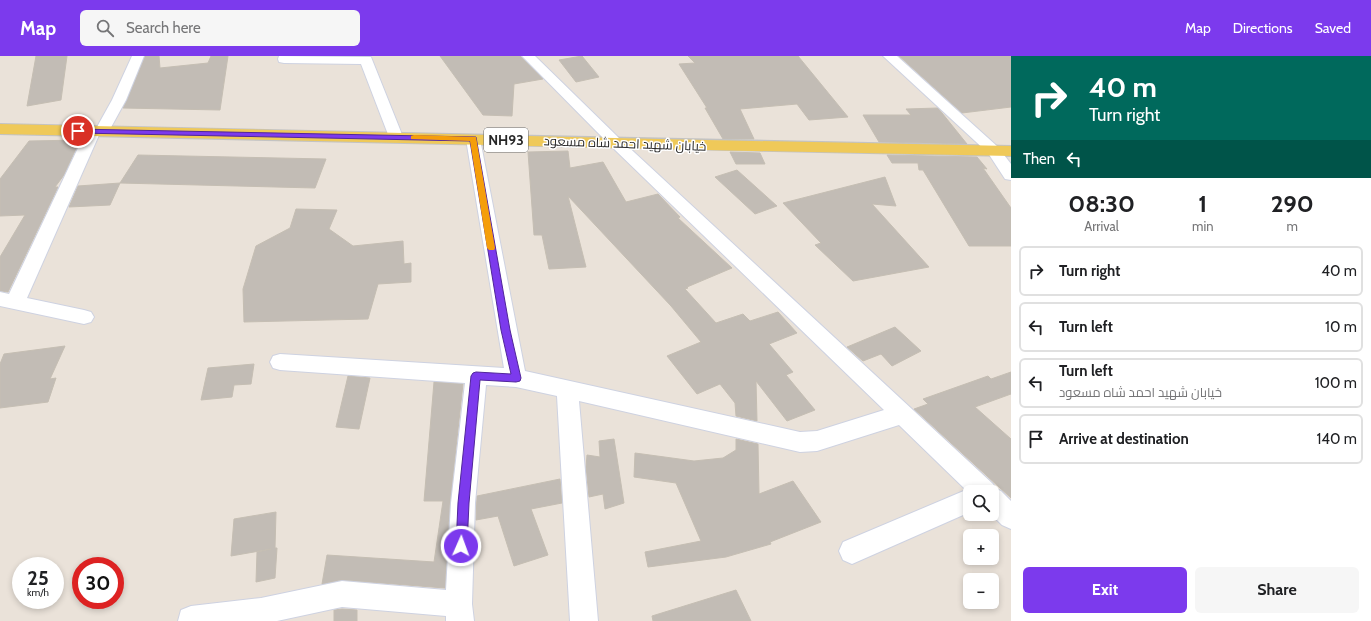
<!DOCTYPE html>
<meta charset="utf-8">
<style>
body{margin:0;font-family:Cabin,Cairo,sans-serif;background:#f6f6f6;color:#202124;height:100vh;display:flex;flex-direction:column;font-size:15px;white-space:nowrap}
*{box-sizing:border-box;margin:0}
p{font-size:13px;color:#757577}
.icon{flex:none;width:22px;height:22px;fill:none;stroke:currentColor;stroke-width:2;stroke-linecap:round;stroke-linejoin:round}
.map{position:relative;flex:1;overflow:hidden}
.panel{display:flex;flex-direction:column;background:#fff;width:360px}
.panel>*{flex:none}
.top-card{background:#00695c;color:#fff;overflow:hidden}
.fabs{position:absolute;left:963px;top:429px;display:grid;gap:8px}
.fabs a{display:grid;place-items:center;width:36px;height:36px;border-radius:6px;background:#fff;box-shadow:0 2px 6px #0003;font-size:20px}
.speed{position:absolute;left:12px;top:501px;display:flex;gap:8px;font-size:20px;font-weight:700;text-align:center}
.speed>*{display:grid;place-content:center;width:52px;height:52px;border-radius:50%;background:#fff;box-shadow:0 2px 6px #0003;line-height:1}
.speed small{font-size:10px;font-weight:400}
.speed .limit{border:6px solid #d22;background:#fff;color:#111}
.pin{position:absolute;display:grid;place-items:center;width:34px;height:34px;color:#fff;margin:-17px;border:2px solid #fff;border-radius:50%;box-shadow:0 1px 4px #0007}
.me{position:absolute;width:44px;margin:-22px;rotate:2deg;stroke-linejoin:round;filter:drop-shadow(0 0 3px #0008)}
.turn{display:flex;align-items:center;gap:14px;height:84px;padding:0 12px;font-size:18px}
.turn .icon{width:52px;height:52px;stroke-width:2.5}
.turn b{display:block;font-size:28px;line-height:34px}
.then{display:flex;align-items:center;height:38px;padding:0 12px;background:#0003;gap:8px;font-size:15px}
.eta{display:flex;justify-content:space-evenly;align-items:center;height:68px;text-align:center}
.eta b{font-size:24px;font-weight:800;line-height:28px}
.action{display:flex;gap:8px;margin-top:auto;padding:8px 12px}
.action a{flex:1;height:46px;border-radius:6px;background:#7c3aed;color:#fff;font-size:16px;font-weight:800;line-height:46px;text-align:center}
.action a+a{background:#f6f6f6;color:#202124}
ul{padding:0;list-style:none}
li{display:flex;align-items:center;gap:12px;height:50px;margin:0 8px 6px;padding:0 4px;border:2px solid #e0e0e0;border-radius:6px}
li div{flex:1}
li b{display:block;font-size:15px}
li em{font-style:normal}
header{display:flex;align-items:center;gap:24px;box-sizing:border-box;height:56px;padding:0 20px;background:#7c3aed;color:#fff}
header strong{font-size:19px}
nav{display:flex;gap:22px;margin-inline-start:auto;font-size:14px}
.search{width:280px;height:36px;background:#f6f6f6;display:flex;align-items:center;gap:10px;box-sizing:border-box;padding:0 14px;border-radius:6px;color:#757577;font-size:15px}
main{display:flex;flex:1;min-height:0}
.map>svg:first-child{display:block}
</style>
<header>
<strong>Map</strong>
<div class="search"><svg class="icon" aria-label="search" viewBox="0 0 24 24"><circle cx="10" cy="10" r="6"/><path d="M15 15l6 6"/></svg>Search here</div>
<nav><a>Map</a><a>Directions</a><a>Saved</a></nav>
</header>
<main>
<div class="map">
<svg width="1011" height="565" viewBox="0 0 1011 565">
<rect width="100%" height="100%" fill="#eae2d9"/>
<g fill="#c2bcb5" stroke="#c5beb3">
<path d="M 36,0 L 67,0 L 61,44 L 27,50 Z"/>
<path d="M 145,0 L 159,0 L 160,12 L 208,7 L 211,0 L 228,0 L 220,54 L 123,52 Z"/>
<path d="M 440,0 L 520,0 L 543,23 L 514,28 L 512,60 L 483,59 Z"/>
<path d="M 582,0 L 599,21 L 576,26 L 559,4 Z"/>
<path d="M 688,0 L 798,0 L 848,61 L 809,64 L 797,48 L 740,53 L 754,83 L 723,83 L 705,52 L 707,52 L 679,8 L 695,7 Z"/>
<path d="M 899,0 L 1011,0 L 1011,51 L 962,57 Z"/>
<path d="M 938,52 L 967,88 L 879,86 L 863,59 L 911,59 L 906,53 Z"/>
<path d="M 80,84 L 64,119 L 55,131 L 58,131 L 8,236 L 0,235 L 0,201 L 25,159 L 0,160 L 0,123 L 29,85 Z"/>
<path d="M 568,95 L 570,112 L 603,106 L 626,146 L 658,138 L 680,161 L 678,162 L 732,212 L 687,231 L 688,232 L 685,233 L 716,267 L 743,258 L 750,265 L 778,256 L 797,277 L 769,288 L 793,316 L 786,319 L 815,354 L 787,365 L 756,325 L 757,365 L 736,360 L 735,347 L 720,328 L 697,338 L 667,300 L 701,286 L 671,250 L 568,140 L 586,211 L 549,213 L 542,179 L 534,179 L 528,96 Z"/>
<path d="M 730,96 L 760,97 L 765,108 L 736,108 Z"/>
<path d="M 138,99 L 326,103 L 315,132 L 120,127 L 110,149 L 69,151 L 78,130 L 120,127 Z"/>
<path d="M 887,99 L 977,101 L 987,113 L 983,112 L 1011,152 L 1011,190 L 969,190 L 923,114 L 919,114 L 918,107 L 892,107 Z"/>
<path d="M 737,114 L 777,150 L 755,158 L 715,121 Z"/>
<path d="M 885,121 L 896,150 L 872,148 L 929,211 L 853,225 L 815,189 L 821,187 L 783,147 Z"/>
<path d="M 296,153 L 337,154 L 329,173 L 353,190 L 403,185 L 404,208 L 411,207 L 411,226 L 378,228 L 368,263 L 244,266 L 243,233 L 256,190 L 290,172 Z"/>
<path d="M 895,271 L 921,295 L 892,310 L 881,298 L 863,305 L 847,291 Z"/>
<path d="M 65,290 L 50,323 L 56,322 L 48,346 L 0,352 L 0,308 L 4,298 Z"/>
<path d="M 254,308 L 251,328 L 234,329 L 232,341 L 201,344 L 208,312 Z"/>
<path d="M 1011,316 L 1011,338 L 975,351 L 1011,383 L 1011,442 L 914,353 L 928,348 L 923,343 L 988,320 L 991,323 Z"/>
<path d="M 348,320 L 370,322 L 359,373 L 336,371 Z"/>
<path d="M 434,326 L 463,328 L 450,447 L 445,532 L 342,524 L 322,528 L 327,499 L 434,506 L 443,445 L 424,445 Z"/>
<path d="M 614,383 L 624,447 L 605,453 L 603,438 L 589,441 L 586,411 L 587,399 L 600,401 L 599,385 Z"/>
<path d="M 736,383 L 758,388 L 759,438 L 793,425 L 821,466 L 770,486 L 771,488 L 726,501 L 648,511 L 645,496 L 701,485 L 676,427 L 634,421 L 635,397 L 694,405 L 723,402 L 736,394 Z"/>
<path d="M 560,423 L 562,447 L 531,453 L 548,499 L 514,510 L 498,460 L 476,464 L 477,440 Z"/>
<path d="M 276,456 L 275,492 L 277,492 L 275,522 L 256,526 L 257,496 L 271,493 L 231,500 L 234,463 Z"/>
<path d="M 736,534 L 751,565 L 653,565 L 652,560 Z"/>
<path d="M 342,553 L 357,554 L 357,565 L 334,565 L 334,554 Z"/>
</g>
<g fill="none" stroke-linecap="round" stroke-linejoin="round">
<g stroke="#ced2e1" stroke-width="2">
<g id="street">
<path d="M 132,0 L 144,0 L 126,44 L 109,75 L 107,78 L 99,79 L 27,242 L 84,254 L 91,256 L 94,261 L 91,266 L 84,268 L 0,250 L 0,236 L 9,238 L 86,75 L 88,72 L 97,71 L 112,44 Z"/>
<path d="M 279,0 L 371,1 L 403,81 L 401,84 L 396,85 L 391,84 L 389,81 L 361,8 L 284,7 L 279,6 L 278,3 Z"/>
<path d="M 522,0 L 535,0 L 622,85 L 993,428 L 996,433 L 1001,435 L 1011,445 L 1011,473 L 1002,469 L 991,458 L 992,458 L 992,436 L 970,436 L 970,456 L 852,508 L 843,504 L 839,495 L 843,486 L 966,434 L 899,369 L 817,395 L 800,396 L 579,345 L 598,565 L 570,565 L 557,340 L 516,331 L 486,329 L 475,447 L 472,548 L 474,565 L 446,565 L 446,560 L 342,551 L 277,565 L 178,565 L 181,554 L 191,550 L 261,542 L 342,525 L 446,534 L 451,447 L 465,327 L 280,314 L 273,312 L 270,306 L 273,300 L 280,298 L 504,312 L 466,83 L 468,80 L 473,79 L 478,80 L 480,83 L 525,315 L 800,376 L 817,375 L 884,354 L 612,91 Z"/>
<path d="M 883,0 L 897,0 L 998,91 L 1011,108 L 1011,124 L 1005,123 L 988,97 Z"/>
</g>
</g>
<g stroke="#c3c3c3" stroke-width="2">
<path id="primary" d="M 0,68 C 337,75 674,84 1011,90 L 1011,100 C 674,94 337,85 0,78 Z"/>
</g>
<use href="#street" fill="#fff" fill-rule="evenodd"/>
<use href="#primary" fill="#efc959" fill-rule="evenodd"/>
</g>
<path fill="#7c3aed" stroke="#51269a" d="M 75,73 L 476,81 L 510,274 L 521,322 L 520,325 L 516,326 L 480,324 L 469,447 L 467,490 L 465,494 L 461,496 L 457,494 L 456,490 L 458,447 L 471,320 L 473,317 L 476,316 L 511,318 L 501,274 L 470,85 L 78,77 L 74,75 Z"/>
<path fill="#f59e0b" d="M 414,79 L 476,81 L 495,192 L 494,194 L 489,194 L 487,192 L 470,85 L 411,83 L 411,80 Z"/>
<g text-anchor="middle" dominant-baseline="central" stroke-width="3" stroke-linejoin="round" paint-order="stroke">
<g font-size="13" fill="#272727" stroke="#fff">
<text transform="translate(625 87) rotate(2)">خیابان شهید احمد شاه مسعود</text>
</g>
<rect fill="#fff" stroke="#686868" stroke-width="1" x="484" y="72" width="44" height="24" rx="3"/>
<g font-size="14" font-weight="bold" fill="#272727">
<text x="506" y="84">NH93</text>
</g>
</g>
</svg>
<div class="fabs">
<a><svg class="icon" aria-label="search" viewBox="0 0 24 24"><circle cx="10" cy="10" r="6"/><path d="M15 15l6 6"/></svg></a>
<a>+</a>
<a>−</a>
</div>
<div class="speed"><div>25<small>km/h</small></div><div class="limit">30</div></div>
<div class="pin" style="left:78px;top:75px;background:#d93025"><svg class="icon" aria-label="arrive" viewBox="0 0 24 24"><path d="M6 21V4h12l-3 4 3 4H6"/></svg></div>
<svg class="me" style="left:461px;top:490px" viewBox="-20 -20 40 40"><circle r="17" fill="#7c3aed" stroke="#fff" stroke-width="3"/><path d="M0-11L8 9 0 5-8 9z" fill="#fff"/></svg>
</div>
<section class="panel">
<div class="top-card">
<div class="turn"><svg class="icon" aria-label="right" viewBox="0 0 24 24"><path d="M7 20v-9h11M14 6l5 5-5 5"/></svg><div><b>40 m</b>Turn right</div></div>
<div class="then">Then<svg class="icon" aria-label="left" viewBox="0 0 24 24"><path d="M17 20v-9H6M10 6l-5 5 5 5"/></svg></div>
</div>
<div class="eta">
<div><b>08:30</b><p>Arrival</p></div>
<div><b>1</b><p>min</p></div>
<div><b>290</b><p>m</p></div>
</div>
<ul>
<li><svg class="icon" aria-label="right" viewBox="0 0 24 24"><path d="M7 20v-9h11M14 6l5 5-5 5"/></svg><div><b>Turn right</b></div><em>40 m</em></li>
<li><svg class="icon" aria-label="left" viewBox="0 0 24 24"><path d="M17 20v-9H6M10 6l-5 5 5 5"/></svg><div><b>Turn left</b></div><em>10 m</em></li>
<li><svg class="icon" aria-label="left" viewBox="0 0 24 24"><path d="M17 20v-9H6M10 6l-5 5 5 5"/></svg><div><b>Turn left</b><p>خیابان شهید احمد شاه مسعود</p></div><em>100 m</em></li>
<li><svg class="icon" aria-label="arrive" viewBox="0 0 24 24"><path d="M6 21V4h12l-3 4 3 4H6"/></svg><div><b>Arrive at destination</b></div><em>140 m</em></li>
</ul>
<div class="action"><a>Exit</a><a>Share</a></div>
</section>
</main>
